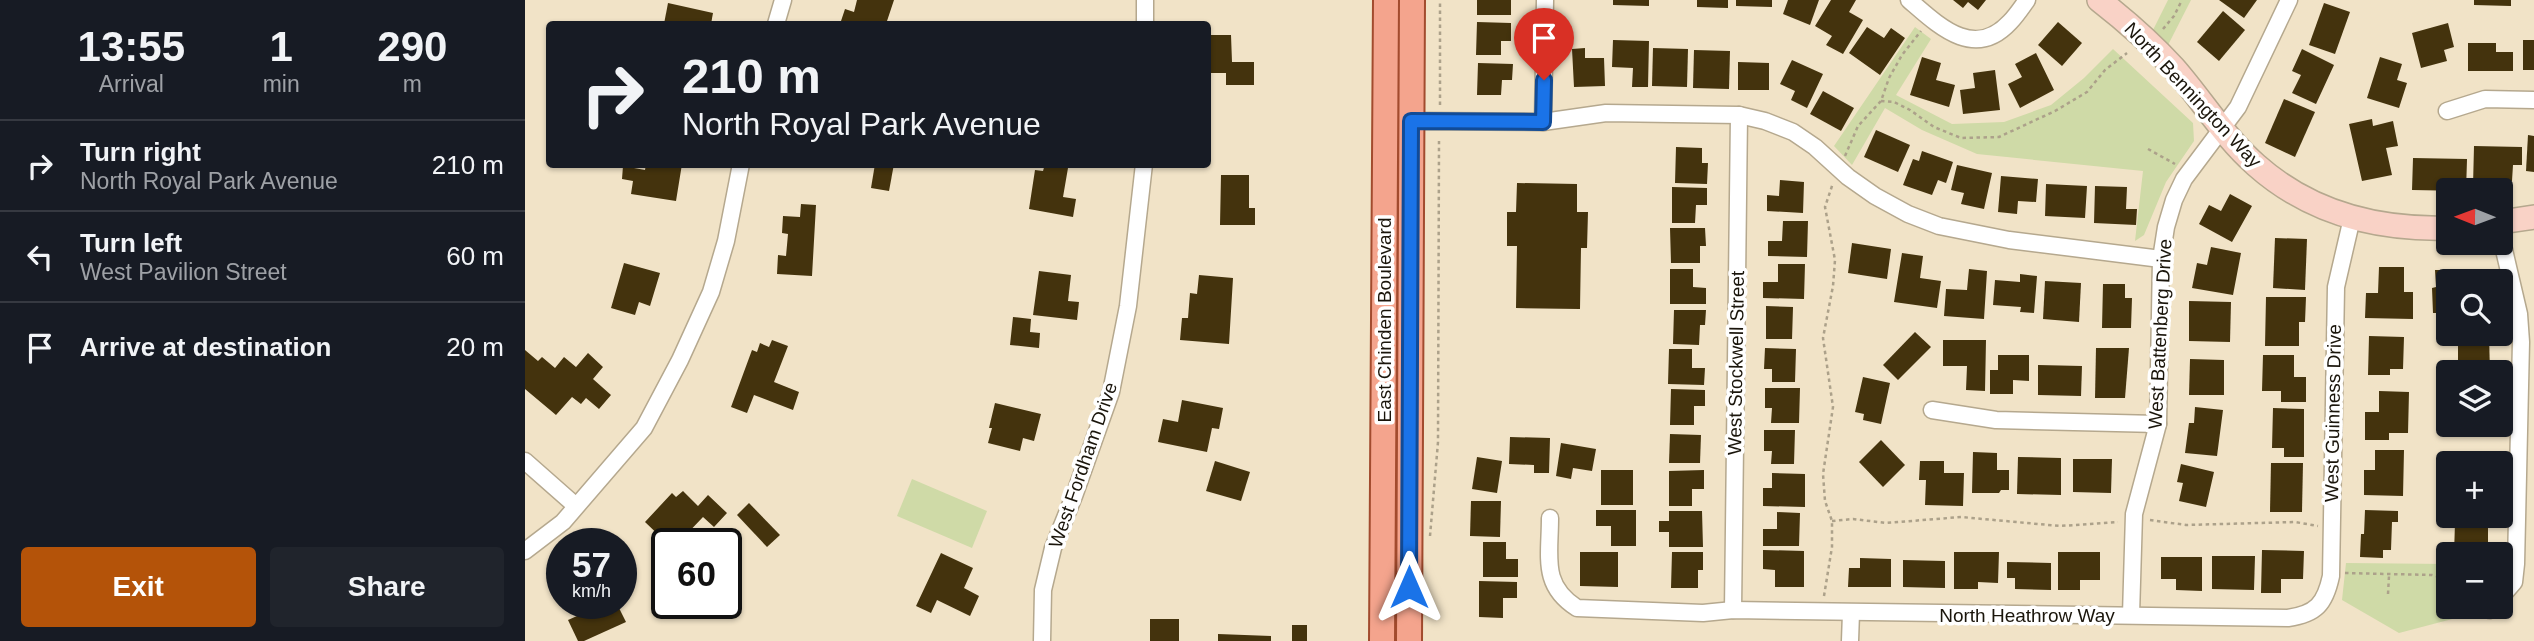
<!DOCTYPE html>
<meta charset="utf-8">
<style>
body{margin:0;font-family:Arial,sans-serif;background:#20242c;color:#f1f3f6;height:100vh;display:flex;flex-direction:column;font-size:26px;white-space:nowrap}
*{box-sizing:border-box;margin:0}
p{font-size:23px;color:#9ea1a6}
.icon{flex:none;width:38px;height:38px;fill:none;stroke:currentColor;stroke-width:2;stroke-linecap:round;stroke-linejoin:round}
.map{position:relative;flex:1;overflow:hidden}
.panel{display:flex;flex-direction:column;background:#171b24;width:525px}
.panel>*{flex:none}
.banner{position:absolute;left:21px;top:21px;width:665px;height:147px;border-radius:7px;box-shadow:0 2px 5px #0004;background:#171b24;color:#f1f3f6;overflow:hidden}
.needle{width:46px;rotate:271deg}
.tools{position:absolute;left:1911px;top:178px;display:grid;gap:14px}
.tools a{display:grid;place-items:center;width:77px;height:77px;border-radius:7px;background:#171b24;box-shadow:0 2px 5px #0004;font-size:35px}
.speed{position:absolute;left:21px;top:528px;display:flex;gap:14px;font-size:35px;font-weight:700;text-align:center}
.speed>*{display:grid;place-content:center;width:91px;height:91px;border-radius:50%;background:#171b24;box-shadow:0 2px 5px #0004;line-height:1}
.speed small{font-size:18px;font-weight:400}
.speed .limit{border:4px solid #111;border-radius:10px;background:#fff;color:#111}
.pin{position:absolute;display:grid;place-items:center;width:60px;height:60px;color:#fff;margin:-72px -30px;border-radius:50% 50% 50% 0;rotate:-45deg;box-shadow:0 0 7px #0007}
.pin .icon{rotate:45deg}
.me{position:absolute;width:77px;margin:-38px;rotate:0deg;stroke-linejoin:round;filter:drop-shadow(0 0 5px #0008)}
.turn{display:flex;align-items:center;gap:24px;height:147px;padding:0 21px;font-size:32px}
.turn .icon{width:91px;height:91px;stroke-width:2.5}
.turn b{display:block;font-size:49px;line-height:60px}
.eta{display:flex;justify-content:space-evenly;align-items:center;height:119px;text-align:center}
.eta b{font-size:42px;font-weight:800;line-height:49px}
.action{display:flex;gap:14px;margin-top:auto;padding:14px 21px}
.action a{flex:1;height:80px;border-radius:7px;background:#b45309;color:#fff;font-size:28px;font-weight:800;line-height:80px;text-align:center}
.action a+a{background:#20242c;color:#f1f3f6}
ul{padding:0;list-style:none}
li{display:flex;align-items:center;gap:21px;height:91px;padding:0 21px;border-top:2px solid #363941}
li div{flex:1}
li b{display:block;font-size:26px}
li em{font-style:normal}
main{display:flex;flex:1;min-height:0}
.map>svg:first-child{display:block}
</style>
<main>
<section class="panel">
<div class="eta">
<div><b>13:55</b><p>Arrival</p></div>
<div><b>1</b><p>min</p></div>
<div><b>290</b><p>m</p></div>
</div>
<ul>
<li><svg class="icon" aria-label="right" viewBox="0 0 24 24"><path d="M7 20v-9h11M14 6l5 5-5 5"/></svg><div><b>Turn right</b><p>North Royal Park Avenue</p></div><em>210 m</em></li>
<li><svg class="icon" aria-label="left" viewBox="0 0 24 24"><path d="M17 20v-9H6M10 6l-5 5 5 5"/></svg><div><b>Turn left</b><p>West Pavilion Street</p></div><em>60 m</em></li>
<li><svg class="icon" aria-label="arrive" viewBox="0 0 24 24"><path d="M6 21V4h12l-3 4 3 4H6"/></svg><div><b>Arrive at destination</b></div><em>20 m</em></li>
</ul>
<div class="action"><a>Exit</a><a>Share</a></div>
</section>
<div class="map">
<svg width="2009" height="641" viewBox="0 0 2009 641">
<rect width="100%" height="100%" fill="#f1e3c7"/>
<g fill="#cfdaa7">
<path d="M 1643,0 L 1666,0 L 1642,47 L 1627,32 Z"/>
<path d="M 1390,27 L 1406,39 L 1371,95 L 1427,124 L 1479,122 L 1526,105 L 1559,78 L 1588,49 L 1668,123 L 1669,141 L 1641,182 L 1619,235 L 1610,241 L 1618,171 L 1452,154 L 1397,130 L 1360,108 L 1327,165 L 1309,146 Z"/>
<path d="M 387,479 L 462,511 L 447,548 L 372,516 Z"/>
<path d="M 1821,563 L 1923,564 L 1923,607 L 1931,607 L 1931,618 L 1874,633 L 1817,600 Z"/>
</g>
<g fill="#44330d">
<path d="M 332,0 L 369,0 L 361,24 L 315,24 L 320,9 L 329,12 Z"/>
<rect x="952" y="0" width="34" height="15"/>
<path d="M 1088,0 L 1124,0 L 1124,6 L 1088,5 Z"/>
<path d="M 1172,0 L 1203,0 L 1203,8 L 1172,7 Z"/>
<path d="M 1211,0 L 1247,0 L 1247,7 L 1211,6 Z"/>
<path d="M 1263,0 L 1294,0 L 1285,25 L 1258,14 Z"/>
<path d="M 1306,0 L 1331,0 L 1324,12 L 1338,20 L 1318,54 L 1301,45 L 1307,36 L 1290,26 Z"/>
<path d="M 1428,0 L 1461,0 L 1453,10 L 1443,2 L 1438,8 Z"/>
<path d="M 1694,0 L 1732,0 L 1719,18 Z"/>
<path d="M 1949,0 L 1986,0 L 1986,6 L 1949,5 Z"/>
<path d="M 143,3 L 188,13 L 186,24 L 139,24 Z"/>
<path d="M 1799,3 L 1825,12 L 1810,54 L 1784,45 Z"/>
<path d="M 1698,11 L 1720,30 L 1694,61 L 1672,42 Z"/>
<path d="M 952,22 L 986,23 L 986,41 L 976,41 L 976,55 L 951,55 Z"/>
<path d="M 1533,22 L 1557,43 L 1537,66 L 1513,45 Z"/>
<path d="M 1923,23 L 1929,47 L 1919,50 L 1922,61 L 1896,68 L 1887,33 Z"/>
<path d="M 1342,27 L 1359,38 L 1366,28 L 1380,38 L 1355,75 L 1324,53 Z"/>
<path d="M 682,35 L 706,35 L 707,62 L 729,62 L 729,85 L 701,85 L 701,73 L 682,73 Z"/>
<path d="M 1088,40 L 1124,41 L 1123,87 L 1107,87 L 1108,68 L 1087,67 Z"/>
<rect x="1998" y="40" width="11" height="30"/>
<path d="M 1943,43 L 1971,43 L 1971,52 L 1988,52 L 1988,71 L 1943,71 Z"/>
<path d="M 1060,48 L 1060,58 L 1079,58 L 1080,86 L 1049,87 L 1047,49 Z"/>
<path d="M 1128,48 L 1163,49 L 1162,87 L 1127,86 Z"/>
<path d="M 1777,49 L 1809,65 L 1791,104 L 1767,93 L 1776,75 L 1767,71 Z"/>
<path d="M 1169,50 L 1205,51 L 1204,89 L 1168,88 Z"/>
<path d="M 1511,53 L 1529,90 L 1495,108 L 1483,84 L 1497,77 L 1490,64 Z"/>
<path d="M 1397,57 L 1416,63 L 1411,80 L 1430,85 L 1424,107 L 1385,95 Z"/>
<path d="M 1855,57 L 1877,64 L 1872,80 L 1882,83 L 1874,108 L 1842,98 Z"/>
<path d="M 1267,60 L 1298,74 L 1282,108 L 1266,100 L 1270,91 L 1255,84 Z"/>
<path d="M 1213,62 L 1244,63 L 1244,90 L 1213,90 Z"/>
<path d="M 953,63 L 988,64 L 987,80 L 977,80 L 976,95 L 952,95 Z"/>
<path d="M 1470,70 L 1475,110 L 1438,114 L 1435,90 L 1450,88 L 1448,73 Z"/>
<path d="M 1298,91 L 1329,108 L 1316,131 L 1285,114 Z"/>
<path d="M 1759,99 L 1790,112 L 1770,157 L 1740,143 Z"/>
<path d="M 1847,119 L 1848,126 L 1868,121 L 1873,146 L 1861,148 L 1867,175 L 1837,181 L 1824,124 Z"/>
<path d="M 1351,130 L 1385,145 L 1373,172 L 1339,157 Z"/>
<path d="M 2003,135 L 2009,136 L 2009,172 L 2001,171 Z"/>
<path d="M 1949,146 L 1997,147 L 1997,165 L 1988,165 L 1987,181 L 1975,181 L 1975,186 L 1948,186 Z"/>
<path d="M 1151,147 L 1177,148 L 1177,163 L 1183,163 L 1182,184 L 1150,183 Z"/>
<path d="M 1397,151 L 1428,162 L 1421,183 L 1413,180 L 1407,195 L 1378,185 L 1388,159 L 1394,161 Z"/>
<path d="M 1888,158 L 1942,159 L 1941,191 L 1887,190 Z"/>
<path d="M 121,164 L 157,164 L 151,201 L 106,194 L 108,181 L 97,179 L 98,166 L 120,170 Z"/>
<path d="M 350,164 L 369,164 L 364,191 L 346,188 Z"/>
<path d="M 520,164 L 543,168 L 538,197 L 551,199 L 548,217 L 504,209 L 510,170 L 518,171 Z"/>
<path d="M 1432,165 L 1467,173 L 1459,209 L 1436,204 L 1439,193 L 1426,190 Z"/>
<path d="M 696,175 L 724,175 L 724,208 L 730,208 L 730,225 L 695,225 Z"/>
<path d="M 1476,176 L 1513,179 L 1511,202 L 1493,201 L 1492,214 L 1473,212 Z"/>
<path d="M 1255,180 L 1279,182 L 1278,213 L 1242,211 L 1242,195 L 1254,196 Z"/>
<path d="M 992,183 L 1052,184 L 1052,212 L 1063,212 L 1062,248 L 1056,248 L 1055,309 L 991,308 L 992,246 L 982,246 L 982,212 L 991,212 Z"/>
<path d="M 1521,184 L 1562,186 L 1560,218 L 1520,216 Z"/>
<path d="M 1570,186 L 1602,187 L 1601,209 L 1612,209 L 1611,225 L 1569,223 Z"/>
<path d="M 1147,187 L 1182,188 L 1182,205 L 1171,205 L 1170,223 L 1147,223 Z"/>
<path d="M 1705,194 L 1727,206 L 1707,242 L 1674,224 L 1684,205 L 1696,211 Z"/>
<path d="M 276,204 L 291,205 L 287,276 L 252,274 L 253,255 L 261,256 L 263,234 L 257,233 L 258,216 L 275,217 Z"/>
<path d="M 1258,221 L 1283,221 L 1282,257 L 1243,256 L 1243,241 L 1257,241 Z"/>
<path d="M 1145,228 L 1180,228 L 1181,246 L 1175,246 L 1175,263 L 1146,263 Z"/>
<path d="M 1750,238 L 1782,239 L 1780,290 L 1748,288 Z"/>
<path d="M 1327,243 L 1366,249 L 1362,279 L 1323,273 Z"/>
<path d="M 1686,247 L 1716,253 L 1708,295 L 1667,288 L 1672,263 L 1682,265 Z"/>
<path d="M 1377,253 L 1398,256 L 1395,278 L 1416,281 L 1412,308 L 1369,302 Z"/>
<path d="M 99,263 L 135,273 L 125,306 L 114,302 L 110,315 L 86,308 Z"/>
<path d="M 1253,264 L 1280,264 L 1279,299 L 1238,298 L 1238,282 L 1253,282 Z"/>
<path d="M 1854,267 L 1879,267 L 1879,292 L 1888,292 L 1888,319 L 1840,318 L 1841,293 L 1853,293 Z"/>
<path d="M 1145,269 L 1168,269 L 1168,287 L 1181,288 L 1181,304 L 1145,304 Z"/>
<path d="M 1444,269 L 1462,271 L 1459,319 L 1419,316 L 1421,289 L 1442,290 Z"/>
<path d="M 1910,270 L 1940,270 L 1940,282 L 1923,282 L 1923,313 L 1908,313 L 1907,288 L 1911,287 Z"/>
<path d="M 514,271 L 546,275 L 543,301 L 554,302 L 552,320 L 508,315 Z"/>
<path d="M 1495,274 L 1512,276 L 1509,313 L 1495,312 L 1496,307 L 1468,305 L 1470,280 L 1495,282 Z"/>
<path d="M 674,275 L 708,278 L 704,344 L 655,340 L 657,318 L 663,318 L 665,293 L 672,294 Z"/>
<path d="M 1520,281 L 1556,283 L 1554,322 L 1518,319 Z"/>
<path d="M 1578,284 L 1600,284 L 1600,298 L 1607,298 L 1606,328 L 1577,328 Z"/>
<path d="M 1741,297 L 1781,297 L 1780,322 L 1774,322 L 1774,346 L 1740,346 Z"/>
<path d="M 1664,301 L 1706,302 L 1705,342 L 1664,341 Z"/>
<path d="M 1241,306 L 1268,307 L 1267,339 L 1241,339 Z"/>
<path d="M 1149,310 L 1181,310 L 1180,325 L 1175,325 L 1174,345 L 1148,344 Z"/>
<path d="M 488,317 L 506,319 L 505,332 L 515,333 L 514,348 L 485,345 Z"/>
<path d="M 1390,332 L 1406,347 L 1373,380 L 1358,365 Z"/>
<path d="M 1933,334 L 1964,334 L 1965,373 L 1933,373 Z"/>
<path d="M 1844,336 L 1879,337 L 1878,369 L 1865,369 L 1865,375 L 1843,375 Z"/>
<path d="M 247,340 L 263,346 L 249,382 L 274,392 L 268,410 L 229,395 L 222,413 L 206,407 L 227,350 L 232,352 L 235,343 L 244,347 Z"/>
<path d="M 1418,340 L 1461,340 L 1460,391 L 1441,390 L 1442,366 L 1418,366 Z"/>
<path d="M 1240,348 L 1271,349 L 1270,382 L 1247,382 L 1247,369 L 1239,369 Z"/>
<path d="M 1571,348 L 1604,348 L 1600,398 L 1570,398 Z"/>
<path d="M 1144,349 L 1167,349 L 1167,368 L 1180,368 L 1179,385 L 1143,384 Z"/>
<path d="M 0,350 L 13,361 L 17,357 L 30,368 L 39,357 L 51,367 L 63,353 L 78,367 L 68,379 L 86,395 L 74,409 L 61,398 L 56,404 L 47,397 L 31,415 L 0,389 Z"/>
<path d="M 1473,355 L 1504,355 L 1504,381 L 1488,380 L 1488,394 L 1465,394 L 1465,370 L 1473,370 Z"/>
<path d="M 1738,355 L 1769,355 L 1769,377 L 1781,377 L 1781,402 L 1756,402 L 1756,391 L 1737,391 Z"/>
<path d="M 1665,359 L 1699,360 L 1699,395 L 1664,395 Z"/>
<path d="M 1513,365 L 1557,366 L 1556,396 L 1513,395 Z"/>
<path d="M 1338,377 L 1365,383 L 1356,424 L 1338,420 L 1339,414 L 1330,412 Z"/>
<path d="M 1240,388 L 1275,388 L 1274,423 L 1246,423 L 1247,408 L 1240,408 Z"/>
<path d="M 1146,389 L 1180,390 L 1180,406 L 1169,406 L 1169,425 L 1145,425 Z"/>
<path d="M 1854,391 L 1884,392 L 1883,433 L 1864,433 L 1864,440 L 1840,440 L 1840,412 L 1854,412 Z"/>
<path d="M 657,400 L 698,408 L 694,429 L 687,428 L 682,452 L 633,442 L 638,419 L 653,422 Z"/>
<path d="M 470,403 L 516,414 L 509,441 L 498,438 L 495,451 L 463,443 L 467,428 L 464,428 Z"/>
<path d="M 1670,407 L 1698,410 L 1692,456 L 1660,453 L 1664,423 L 1669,423 Z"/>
<path d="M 1748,408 L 1779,409 L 1779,457 L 1759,457 L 1759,448 L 1747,448 Z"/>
<rect x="1929" y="425" width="35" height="7"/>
<path d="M 1239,430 L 1270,430 L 1269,464 L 1246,464 L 1247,451 L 1239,451 Z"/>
<path d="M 1145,434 L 1176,435 L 1175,463 L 1144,463 Z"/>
<path d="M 985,437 L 1025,438 L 1024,473 L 1009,473 L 1009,465 L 984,464 Z"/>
<path d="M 1356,440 L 1380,465 L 1358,487 L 1334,462 Z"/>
<path d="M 1036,443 L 1071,449 L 1067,471 L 1048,468 L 1046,479 L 1031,476 Z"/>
<path d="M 1850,450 L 1879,450 L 1878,496 L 1839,495 L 1839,470 L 1850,470 Z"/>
<path d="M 1448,452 L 1472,453 L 1472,470 L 1484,470 L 1484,490 L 1476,490 L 1474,493 L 1447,493 Z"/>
<path d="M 1946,453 L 1946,464 L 1923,464 L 1923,500 L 1919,500 L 1919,454 Z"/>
<path d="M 952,457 L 977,461 L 972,493 L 947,489 Z"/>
<path d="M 1493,457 L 1536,458 L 1536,495 L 1492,494 Z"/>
<path d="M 1548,459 L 1587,459 L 1586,493 L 1548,492 Z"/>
<path d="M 690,461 L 725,472 L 716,501 L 681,491 Z"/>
<path d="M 1395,461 L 1419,461 L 1419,473 L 1439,473 L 1438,506 L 1400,505 L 1401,480 L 1394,480 Z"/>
<path d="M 1746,463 L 1778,463 L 1777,512 L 1745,512 Z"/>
<path d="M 1656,464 L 1689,472 L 1681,507 L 1654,501 L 1658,483 L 1652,482 Z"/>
<rect x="1076" y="470" width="32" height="35"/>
<path d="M 1179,470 L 1179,489 L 1167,489 L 1167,506 L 1144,506 L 1144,471 Z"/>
<path d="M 1247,473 L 1280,474 L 1280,507 L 1238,506 L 1238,488 L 1247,488 Z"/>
<path d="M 158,491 L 173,506 L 183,495 L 202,513 L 189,527 L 178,517 L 157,539 L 163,544 L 143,544 L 120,522 L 147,493 L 151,497 Z"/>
<path d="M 946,501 L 976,501 L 975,537 L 945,536 Z"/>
<path d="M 224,503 L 255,535 L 242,547 L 212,515 Z"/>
<path d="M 1071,510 L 1111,510 L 1111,546 L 1086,546 L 1086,526 L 1071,526 Z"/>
<path d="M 1840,510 L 1873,511 L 1873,522 L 1867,522 L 1866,550 L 1858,550 L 1858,558 L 1835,557 L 1836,534 L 1839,534 Z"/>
<path d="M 1144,511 L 1177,511 L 1178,547 L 1144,547 L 1144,532 L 1134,532 L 1134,521 L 1144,521 Z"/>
<path d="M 1252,512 L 1275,513 L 1274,546 L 1238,546 L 1238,529 L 1252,529 Z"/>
<path d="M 1930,522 L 1963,523 L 1963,555 L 1929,555 Z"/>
<path d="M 958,542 L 981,542 L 981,559 L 993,559 L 993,577 L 958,577 Z"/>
<path d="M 1238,550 L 1279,551 L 1279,587 L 1250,587 L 1250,570 L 1238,569 Z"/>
<path d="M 1737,550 L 1779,551 L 1778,579 L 1756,579 L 1756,593 L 1736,593 Z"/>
<path d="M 1055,552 L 1093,552 L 1093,587 L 1055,586 Z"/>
<path d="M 1147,552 L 1178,552 L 1178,570 L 1173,570 L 1173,588 L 1146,588 Z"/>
<path d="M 1429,552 L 1474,552 L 1473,583 L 1453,582 L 1453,589 L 1429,589 Z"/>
<path d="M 1533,552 L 1575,552 L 1575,580 L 1555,580 L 1555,590 L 1533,590 Z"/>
<path d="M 416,553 L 448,568 L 439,588 L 454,596 L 445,616 L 412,600 L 406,613 L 391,606 Z"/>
<path d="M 1687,556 L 1730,556 L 1729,590 L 1687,589 Z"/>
<path d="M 1636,557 L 1677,557 L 1677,591 L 1651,590 L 1651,579 L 1636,579 Z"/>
<path d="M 1335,558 L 1366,559 L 1366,587 L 1323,587 L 1324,568 L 1335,568 Z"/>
<path d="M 1378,560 L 1420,561 L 1420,588 L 1378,587 Z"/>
<path d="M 1482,562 L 1526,563 L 1526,590 L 1490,589 L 1490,578 L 1482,578 Z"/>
<path d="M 954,581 L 992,582 L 992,598 L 978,598 L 978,618 L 954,617 Z"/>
<path d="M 79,604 L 92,604 L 101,622 L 59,641 L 53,641 L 43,620 Z"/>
<rect x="625" y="619" width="29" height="22"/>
<rect x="767" y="625" width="15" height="16"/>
<path d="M 693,634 L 746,636 L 746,641 L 693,641 Z"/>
</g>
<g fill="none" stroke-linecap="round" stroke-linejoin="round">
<g stroke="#b5a88e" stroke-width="19">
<g id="street">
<path d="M 1384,0 C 1413,25 1449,61 1485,22 C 1491,16 1497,7 1502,0"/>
<path d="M 251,24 L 258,0"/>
<path d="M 620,24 L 620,0"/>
<path d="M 1922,111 L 1960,99 L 2009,100"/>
<path d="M 886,121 L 1018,122 L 1081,113 L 1214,115 L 1240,121 L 1268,132 L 1290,147 L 1323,177 L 1350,196 L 1383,214 L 1414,226 L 1484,240 L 1636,259"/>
<path d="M 1018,122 L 1020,0"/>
<path d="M 1976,237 L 1994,314 L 1996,342 L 1991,564 L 1989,582 L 1976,597"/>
<path d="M 1407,410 L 1471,420 L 1633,424"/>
<path d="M 0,461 L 51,506"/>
<path d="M 1025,518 C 1025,557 1016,585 1052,608 L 1178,613 L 1208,610 L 1763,618 C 1791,614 1800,604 1806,576 L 1811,287 L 1827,218"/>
<path d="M 0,551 L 38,522 L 119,428 L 155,360 L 186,292 L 201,241 L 216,164"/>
<path d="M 1208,610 L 1214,115"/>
<path d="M 1965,610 L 1967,607"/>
<path d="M 1606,615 L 1609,514 L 1633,424 L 1636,259 L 1641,227 L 1649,200 L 1659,179 L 1713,107 L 1764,0"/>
<path d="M 517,641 L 518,590 L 528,548 L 549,496 L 586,392 L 603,306 L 619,164"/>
<path d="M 1325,641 L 1326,613"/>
</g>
</g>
<g stroke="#b5a88e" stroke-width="26">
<g id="secondary">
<path d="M 1574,0 C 1601,21 1626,43 1649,68 C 1677,100 1699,137 1731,165 C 1785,213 1853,230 1923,228"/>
<path d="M 1976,222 L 2009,217"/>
</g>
</g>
<g stroke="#a24b2e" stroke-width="28">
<g id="primary">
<path d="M 857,641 L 861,0"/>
<path d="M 884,641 L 887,0"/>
</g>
</g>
<g stroke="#aca18a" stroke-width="2.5" stroke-dasharray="3.5 3.5" stroke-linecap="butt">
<path d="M 1638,29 L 1649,16 L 1657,0"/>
<path d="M 1356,101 L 1369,102 L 1385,110 L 1409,127 L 1436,138 L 1474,137 L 1530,111 L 1562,92 L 1580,70 L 1602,53"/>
<path d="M 915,105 L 915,0"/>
<path d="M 1623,149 L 1650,164"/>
<path d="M 1320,156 L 1333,126 L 1356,101 L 1364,78 L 1377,55 L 1396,31"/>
<path d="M 1625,520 L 1661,525 L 1770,522 L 1793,526"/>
<path d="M 1307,521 L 1328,519 L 1361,523 L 1436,517 L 1535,526 L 1593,522"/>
<path d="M 905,536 L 913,442 L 914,141"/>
<path d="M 1820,573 L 1907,575 L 1923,579"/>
<path d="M 1863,594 L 1864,576"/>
<path d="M 1299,596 L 1307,547 L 1307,521 L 1300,501 L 1298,474 L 1308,407 L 1298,338 L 1308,286 L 1310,260 L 1300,207 L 1308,183"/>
</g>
<use href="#street" stroke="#fff" stroke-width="16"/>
<use href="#secondary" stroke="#f9d2c6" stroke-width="23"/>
<use href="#primary" stroke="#f4a48d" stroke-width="24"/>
</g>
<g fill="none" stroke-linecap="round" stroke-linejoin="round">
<g stroke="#114b97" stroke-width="18">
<path id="route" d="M 884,587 L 886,121 L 1018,122 L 1019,80"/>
</g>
<use href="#route" stroke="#1a73e8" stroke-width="12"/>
</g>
<g text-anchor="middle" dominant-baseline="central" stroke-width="7" stroke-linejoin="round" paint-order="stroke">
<g font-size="19" fill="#1a150b" stroke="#fff">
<text transform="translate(1668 95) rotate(47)">North Bennington Way</text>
<text transform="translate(859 320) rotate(-90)">East Chinden Boulevard</text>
<text transform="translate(1635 334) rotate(-87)">West Battenberg Drive</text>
<text transform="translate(1211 363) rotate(-89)">West Stockwell Street</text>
<text transform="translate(1808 413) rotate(-89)">West Guinness Drive</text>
<text transform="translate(558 465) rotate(-71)">West Fordham Drive</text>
<text x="1502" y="615">North Heathrow Way</text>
</g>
</g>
</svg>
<div class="tools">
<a><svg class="needle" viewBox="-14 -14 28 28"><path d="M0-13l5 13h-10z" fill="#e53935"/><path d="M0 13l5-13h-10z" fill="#9ea1a6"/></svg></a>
<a><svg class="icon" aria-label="search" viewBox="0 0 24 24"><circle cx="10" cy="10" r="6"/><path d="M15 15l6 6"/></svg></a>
<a><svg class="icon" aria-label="layers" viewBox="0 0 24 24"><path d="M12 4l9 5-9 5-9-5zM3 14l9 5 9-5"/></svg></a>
<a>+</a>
<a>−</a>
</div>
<div class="speed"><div>57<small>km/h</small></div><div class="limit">60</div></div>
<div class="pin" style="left:1019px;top:80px;background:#d93025"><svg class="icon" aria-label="arrive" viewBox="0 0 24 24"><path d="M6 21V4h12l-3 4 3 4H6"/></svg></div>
<svg class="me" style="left:884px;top:587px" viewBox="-20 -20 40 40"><path d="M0-17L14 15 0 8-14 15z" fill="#1a73e8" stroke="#fff" stroke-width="4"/></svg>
<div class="banner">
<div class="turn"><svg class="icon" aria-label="right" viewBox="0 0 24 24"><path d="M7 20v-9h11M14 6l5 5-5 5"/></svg><div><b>210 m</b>North Royal Park Avenue</div></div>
</div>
</div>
</main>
